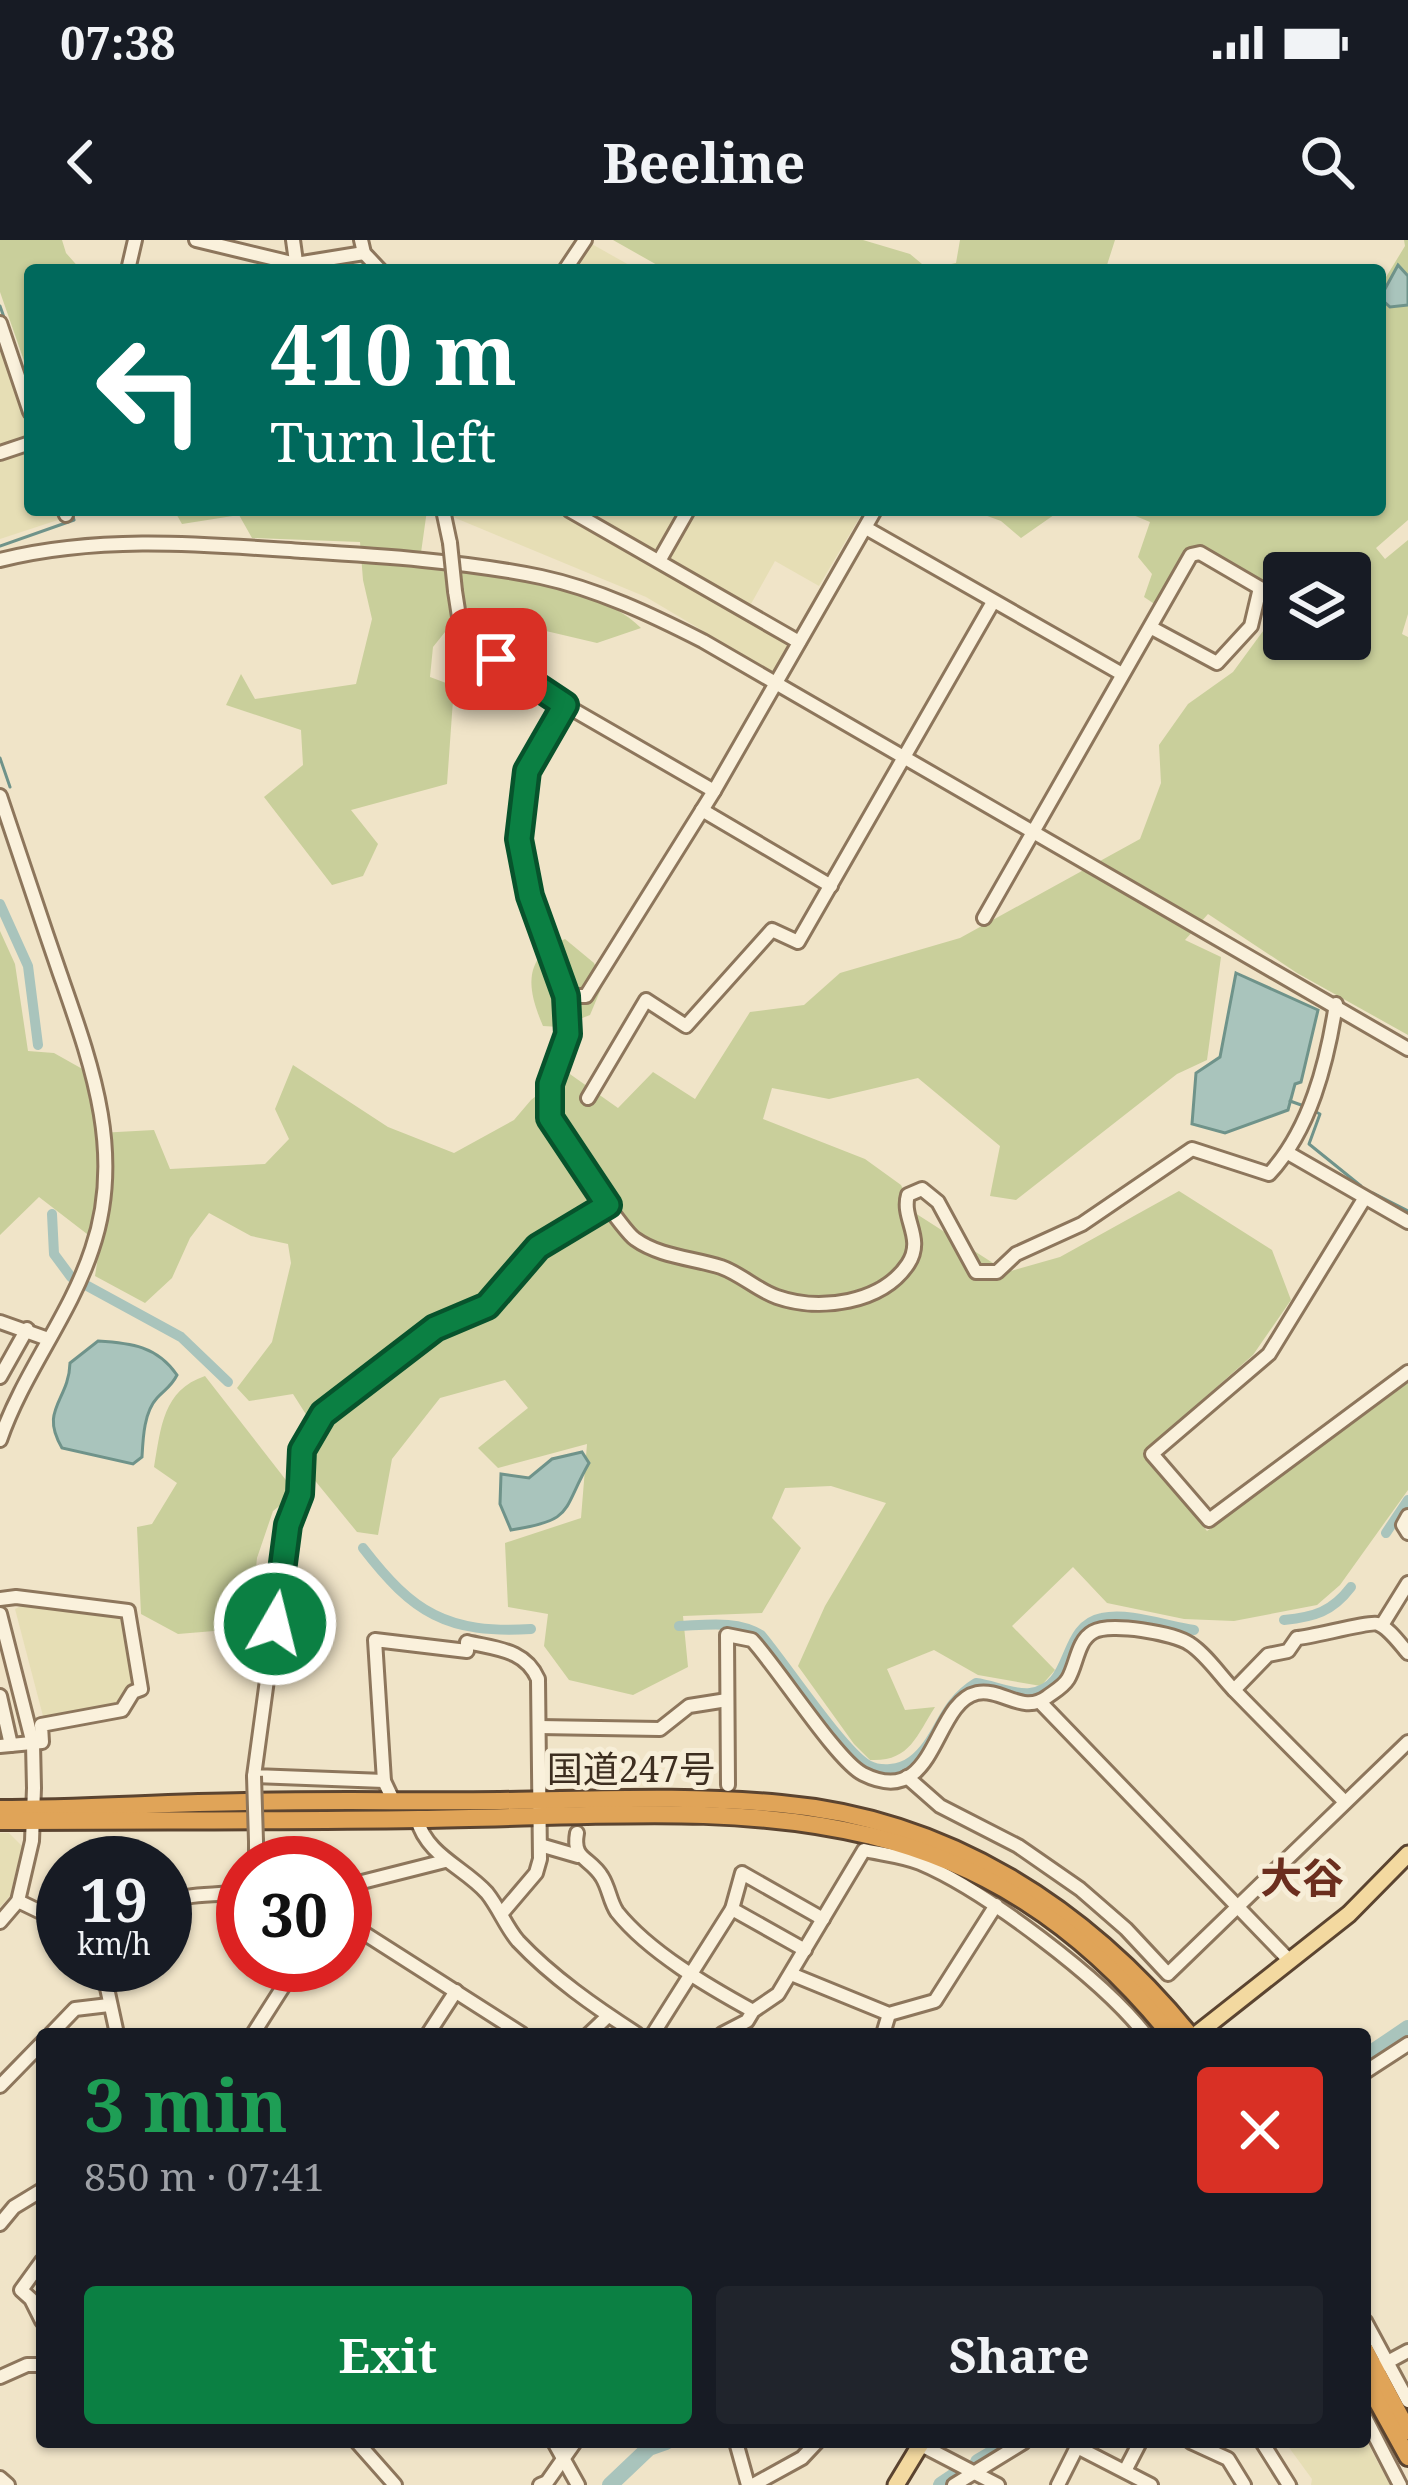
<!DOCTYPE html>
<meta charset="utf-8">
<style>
body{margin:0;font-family:"Noto Serif","Noto Sans JP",serif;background:#20242c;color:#f1f3f6;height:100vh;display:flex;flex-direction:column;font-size:45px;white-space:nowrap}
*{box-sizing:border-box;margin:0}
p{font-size:39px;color:#9ea1a6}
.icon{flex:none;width:66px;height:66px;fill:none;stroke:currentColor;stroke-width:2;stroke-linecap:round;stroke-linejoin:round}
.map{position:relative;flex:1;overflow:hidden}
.side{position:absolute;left:36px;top:1788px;width:1335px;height:420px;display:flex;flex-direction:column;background:#171b24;border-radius:12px;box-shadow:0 3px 9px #0004}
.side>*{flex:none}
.hud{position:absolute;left:24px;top:24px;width:1362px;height:252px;border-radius:12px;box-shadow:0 3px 9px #0004;background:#00695c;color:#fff;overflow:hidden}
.controls{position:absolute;left:1263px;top:312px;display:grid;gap:24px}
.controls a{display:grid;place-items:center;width:108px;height:108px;border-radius:12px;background:#171b24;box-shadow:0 3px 9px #0004;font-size:60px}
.speed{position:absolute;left:36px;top:1596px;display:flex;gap:24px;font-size:60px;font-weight:700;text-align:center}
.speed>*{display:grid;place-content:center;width:156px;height:156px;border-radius:50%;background:#171b24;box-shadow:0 3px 9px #0004;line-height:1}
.speed small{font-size:30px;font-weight:400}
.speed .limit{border:18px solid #d22;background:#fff;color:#111}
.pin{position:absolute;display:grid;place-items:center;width:102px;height:102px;color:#fff;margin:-51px;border-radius:24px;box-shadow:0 6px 18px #0006}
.me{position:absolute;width:132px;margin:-66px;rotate:8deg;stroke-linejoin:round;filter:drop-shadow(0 0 9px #0008)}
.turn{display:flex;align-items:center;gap:42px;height:252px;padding:0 48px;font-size:54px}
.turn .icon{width:156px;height:156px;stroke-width:2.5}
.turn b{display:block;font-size:84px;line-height:102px}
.round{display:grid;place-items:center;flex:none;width:126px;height:126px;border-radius:12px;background:#20242c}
.headline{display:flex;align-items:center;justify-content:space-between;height:204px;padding:0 48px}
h1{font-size:72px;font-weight:700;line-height:90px;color:#1e9e55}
.cta{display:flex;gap:24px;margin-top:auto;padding:24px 48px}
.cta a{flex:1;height:138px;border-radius:12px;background:#0b8043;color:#fff;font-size:48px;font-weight:700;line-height:138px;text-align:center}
.cta a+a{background:#20242c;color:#f1f3f6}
.status{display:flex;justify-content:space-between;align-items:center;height:84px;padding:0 60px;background:#171b24;direction:ltr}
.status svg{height:33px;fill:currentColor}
header{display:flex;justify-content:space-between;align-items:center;height:156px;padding:0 48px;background:#171b24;font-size:54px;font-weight:700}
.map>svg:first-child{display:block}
</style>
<div class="status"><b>07:38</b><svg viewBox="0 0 49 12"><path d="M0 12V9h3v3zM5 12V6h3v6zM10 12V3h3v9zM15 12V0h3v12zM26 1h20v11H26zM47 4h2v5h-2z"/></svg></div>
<header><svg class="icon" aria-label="back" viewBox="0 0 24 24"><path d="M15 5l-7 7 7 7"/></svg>Beeline<svg class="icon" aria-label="search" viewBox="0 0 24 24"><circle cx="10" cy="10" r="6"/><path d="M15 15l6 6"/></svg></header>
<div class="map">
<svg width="1408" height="2245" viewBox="0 0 1408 2245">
<rect width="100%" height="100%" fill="#f0e4c8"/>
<g fill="#e6deb5">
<path d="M 590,3 L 638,30 L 573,30 Z"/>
<path d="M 0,97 L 30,186 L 30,270 L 58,270 L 61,279 L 0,299 Z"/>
<path d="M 450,270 L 864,270 L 819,346 L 775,321 L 747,371 L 792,402 L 774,433 L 646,357 L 453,277 Z"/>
<path d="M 25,1364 L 123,1375 L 135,1444 L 118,1466 L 44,1480 L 15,1369 Z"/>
<path d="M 0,1593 L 9,1593 L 22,1606 L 10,1656 L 0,1667 Z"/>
<path d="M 1365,2198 L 1390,2245 L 1311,2245 L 1312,2239 L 1285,2202 L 1365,2202 Z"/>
</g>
<g fill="#c9cf9b" fill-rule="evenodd">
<path d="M 0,0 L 62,0 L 66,13 L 81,30 L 30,30 L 30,138 L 0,52 Z"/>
<path d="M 613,0 L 863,0 L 910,14 L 928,29 L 956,23 L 960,0 L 1115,0 L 1107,25 L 1124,30 L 666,30 Z"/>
<path d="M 1404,0 L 1408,0 L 1408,280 L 1376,308 L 1385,319 L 1408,300 L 1408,374 L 1402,394 L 1408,397 L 1408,795 L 1297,733 L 1208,674 L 1185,700 L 1221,717 L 1207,820 L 1177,834 L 1016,960 L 990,956 L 1000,906 L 918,838 L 829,859 L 772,848 L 763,879 L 865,919 L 901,945 L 915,973 L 1007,1032 L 1060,1017 L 1179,951 L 1272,1010 L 1291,1060 L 1253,1115 L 1143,1212 L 1207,1291 L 1408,1143 L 1408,1250 L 1340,1345 L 1317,1365 L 1234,1381 L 1184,1379 L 1107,1363 L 1073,1327 L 1012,1386 L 1055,1430 L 1041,1446 L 978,1435 L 934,1410 L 887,1429 L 905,1470 L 935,1467 C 916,1497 909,1522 870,1520 L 854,1504 L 798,1426 L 825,1366 L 886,1263 L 831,1246 L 785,1248 L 772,1278 L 801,1308 L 762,1373 L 683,1376 L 688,1427 L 633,1455 L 569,1440 L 544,1406 L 548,1374 L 508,1367 L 505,1303 L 581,1278 L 587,1204 L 498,1228 L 478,1208 L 528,1168 L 505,1140 L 440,1158 L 392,1219 L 378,1295 L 357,1292 L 312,1237 L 322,1186 L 307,1176 L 293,1154 L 249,1161 L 237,1148 L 272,1102 L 291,1023 L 288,1004 L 251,996 L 209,973 L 190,998 L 172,1038 L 145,1063 L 95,1036 L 100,1004 L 39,957 L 0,995 L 0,691 L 15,724 L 28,811 L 54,813 L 86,831 L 99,893 L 154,890 L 170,929 L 265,924 L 289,899 L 275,869 L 293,825 L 388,887 L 454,913 L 514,880 L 531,860 L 567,832 L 618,868 L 653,832 L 695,859 L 750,772 L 804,765 L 840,733 L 960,698 L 1140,599 L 1161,543 L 1159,505 L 1188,464 L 1233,432 L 1266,387 L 1271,352 L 1194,308 L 1156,365 L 1144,357 L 1152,334 L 1138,317 L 1150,282 L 1121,270 L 1380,270 L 1380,47 L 1405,6 ZM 1284,333 L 1350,333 L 1350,399 L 1284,399 Z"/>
<path d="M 174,270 L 427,270 L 419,327 C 484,335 594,341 641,388 L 597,403 L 512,383 L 465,367 L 433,407 L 430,437 L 454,446 L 447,544 L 351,570 L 378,604 L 363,636 L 332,645 L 264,557 L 303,525 L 301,490 L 226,465 L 241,434 L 255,459 L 356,444 L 372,379 L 363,340 L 360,302 L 252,298 L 239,275 L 182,284 Z"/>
<path d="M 971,270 L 1061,270 L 1021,298 L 1001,281 Z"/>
<path d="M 565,699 L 594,723 L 603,744 L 590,775 L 559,787 L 543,786 C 527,749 522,717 565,699 Z"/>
<path d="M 205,1136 L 296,1253 L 273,1271 L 257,1318 L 250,1388 L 178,1394 L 141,1374 L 137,1287 L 152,1284 L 177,1243 L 154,1227 C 161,1187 163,1150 205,1136 Z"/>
</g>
<g fill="#a9c4bc" stroke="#6f938a" stroke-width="3">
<path d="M 1398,25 L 1408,36 L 1408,65 L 1390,67 L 1380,58 Z"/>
<path d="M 1236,733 L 1318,770 L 1301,842 L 1295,844 L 1288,870 L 1225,893 L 1192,884 L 1196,833 L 1220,817 Z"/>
<path d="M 98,1101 C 131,1103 157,1106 177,1135 C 171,1147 165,1149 157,1158 C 144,1172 143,1198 142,1217 L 133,1224 L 62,1208 C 39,1169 69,1161 70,1123 Z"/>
<path d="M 582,1212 L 589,1223 C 561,1272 575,1280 511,1290 L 500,1264 L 501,1234 L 529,1238 L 552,1219 Z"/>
</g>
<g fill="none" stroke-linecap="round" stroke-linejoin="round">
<g stroke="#6f938a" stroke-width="3">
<path d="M 0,66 L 6,83"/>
<path d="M 17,114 L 30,152"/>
<path d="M 0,306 L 74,280 L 71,270"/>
<path d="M 0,518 L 10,547"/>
<path d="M 1290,861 L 1304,866"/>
<path d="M 1314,871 L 1320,874 L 1309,904 L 1361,946"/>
<path d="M 1373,953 L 1408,971"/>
<path d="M 1272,2205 L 1297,2245"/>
</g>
<g stroke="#a9c4bc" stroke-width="10">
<path d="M 0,664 L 28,726 L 38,805"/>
<path d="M 52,974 L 54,1014 L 71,1037 L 181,1097 L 228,1142"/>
<path d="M 1386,1293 L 1408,1260"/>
<path d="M 363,1308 C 413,1373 447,1394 531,1389"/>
<path d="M 1284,1380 C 1314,1377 1332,1372 1351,1347"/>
<path d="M 679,1386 C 706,1385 737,1380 761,1395 C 784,1422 843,1511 868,1525 C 881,1532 900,1530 912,1521 C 940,1500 940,1465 976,1443 C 993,1445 1013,1455 1030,1453 C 1075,1448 1060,1386 1102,1378 C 1129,1372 1166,1386 1194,1390"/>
</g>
<g stroke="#a9c4bc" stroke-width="16">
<path d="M 1365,1817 L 1408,1788"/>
<path d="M 978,2222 L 1012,2202"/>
<path d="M 610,2245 L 649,2208 L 666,2202"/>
<path d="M 941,2245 L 956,2235"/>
</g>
<g stroke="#8d765c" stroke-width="18">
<g id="minor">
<path d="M 196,0 L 296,24 L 364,13"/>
<path d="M 293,0 L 297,29"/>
<path d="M 361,0 L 364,13 L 380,30"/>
<path d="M 128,30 L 135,0"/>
<path d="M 565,30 L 585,0"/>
<path d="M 0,83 L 30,172"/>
<path d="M 0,213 L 30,203"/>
<path d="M 64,270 L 66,275"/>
<path d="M 443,270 L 450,303"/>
<path d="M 569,270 L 799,402"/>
<path d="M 866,288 L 1122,434"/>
<path d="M 0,320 C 100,295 201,304 302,311 C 382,316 463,321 541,337 C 597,349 652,375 703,401 L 1408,809"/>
<path d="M 659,321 L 688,270"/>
<path d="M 455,351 L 462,396 L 565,465 L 714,551"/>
<path d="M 565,465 C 553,485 537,506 529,528 C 511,573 523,636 539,680 C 548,704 563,732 566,757 C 568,770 571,789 567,802 C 559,830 542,851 552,881 C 557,895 624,992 635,999 C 660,1017 693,1018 721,1027 C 741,1034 757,1050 777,1057 C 820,1072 882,1063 908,1024 C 925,998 901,979 908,955 L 922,949 L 938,962 L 976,1032 L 997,1032 L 1016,1014 L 1082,984 L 1192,909 L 1269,934 C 1310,890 1327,823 1336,764"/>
<path d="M 0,556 C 20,615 39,673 59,731 C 91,823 125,913 92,1009 C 70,1076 23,1133 0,1200"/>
<path d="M 702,570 L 831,646"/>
<path d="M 984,678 L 1191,315 L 1200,313 L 1260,348 L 1251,386 L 1217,423 L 1150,387"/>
<path d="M 566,756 L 586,756 L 714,551 L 875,270"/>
<path d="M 588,858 L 646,760 L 686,786 L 772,690 L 798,702 L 993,362"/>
<path d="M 1288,913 L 1408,982"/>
<path d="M 1364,959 L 1269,1114 L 1152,1214 L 1209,1280 L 1408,1132"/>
<path d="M 0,1082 L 48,1099"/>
<path d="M 0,1137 L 27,1089"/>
<path d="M 1408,1276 L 1403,1285 L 1408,1293"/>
<path d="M 0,1359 L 16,1357 L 128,1371 L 141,1449 L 133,1452 L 122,1470 L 41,1485 L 42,1502 L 0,1506"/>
<path d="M 0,1374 L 33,1504 L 34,1548 L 32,1601 L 18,1661 L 0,1682"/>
<path d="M 1382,1385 L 1408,1343"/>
<path d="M 1234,1450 L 1268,1415 L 1288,1411 L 1297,1398 C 1313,1397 1370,1381 1378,1384 C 1389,1388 1400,1404 1408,1413"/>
<path d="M 0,1456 L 11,1505"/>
<path d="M 1040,1462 L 1289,1720"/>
<path d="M 539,1487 L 660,1489 L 689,1466 L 727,1460"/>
<path d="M 907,1537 L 940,1566 L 1018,1606 L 1080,1649 L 1126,1689 L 1168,1734 L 1408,1502"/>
<path d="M 384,1541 L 254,1536 L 288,1285 L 300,1254 L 302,1211 L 323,1174 L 435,1088 L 487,1066 L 539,1007 L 608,965"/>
<path d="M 728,1545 L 727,1395 L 752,1400 C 778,1428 837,1521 863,1534 C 937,1571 932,1463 977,1453 C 1002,1448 1023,1475 1047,1457 C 1055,1451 1063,1447 1068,1439 C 1077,1424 1077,1401 1093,1392 C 1110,1382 1174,1393 1190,1404 C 1207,1415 1221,1437 1235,1451 C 1271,1488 1308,1525 1345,1562"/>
<path d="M 394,1562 L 384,1541 L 375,1400 L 467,1411 L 467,1402 C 496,1409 525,1409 538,1439 L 540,1619 L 536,1633 L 502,1673"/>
<path d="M 417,1579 C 427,1616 464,1627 487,1653 C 499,1668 506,1687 518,1701 C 552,1737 595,1767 637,1794"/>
<path d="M 577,1593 C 572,1620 590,1617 602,1637 C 609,1648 610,1662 617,1672 C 649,1712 709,1747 753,1771"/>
<path d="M 256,1601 L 256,1623"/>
<path d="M 540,1605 L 578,1616"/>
<path d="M 345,1651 L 362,1642 L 445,1621"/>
<path d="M 18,1661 L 45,1674 L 63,1674"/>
<path d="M 165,1665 C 186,1651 218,1657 243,1651"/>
<path d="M 732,1669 L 805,1710"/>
<path d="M 345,1681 L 522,1794"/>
<path d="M 102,1725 L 117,1794"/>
<path d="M 791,1734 L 889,1774 L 935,1761 L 996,1665"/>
<path d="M 51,1794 L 75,1769 L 109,1765"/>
<path d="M 253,1794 L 297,1725"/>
<path d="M 428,1794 L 456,1751"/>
<path d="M 589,1794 L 608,1776"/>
<path d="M 653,1794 L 732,1669 L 742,1633 L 823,1679"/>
<path d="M 722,1794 L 747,1781 L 753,1771 L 778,1754 L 864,1610 C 882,1614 903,1616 920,1623 C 984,1650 1102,1739 1145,1794"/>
<path d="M 883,1794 L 889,1774"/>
<path d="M 1365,1832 L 1408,1804"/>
<path d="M 0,1846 L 42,1803"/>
<path d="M 0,1984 L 14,1967 L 42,1950"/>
<path d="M 42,2021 L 21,2050 L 31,2059 L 42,2081"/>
<path d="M 1365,2081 L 1408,2161"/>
<path d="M 1382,2125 L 1408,2111"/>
<path d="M 0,2137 L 27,2125 L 42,2125"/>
<path d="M 1365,2177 L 1400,2245"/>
<path d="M 357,2202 L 395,2245"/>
<path d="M 554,2202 L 578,2245"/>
<path d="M 736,2202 L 748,2245"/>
<path d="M 1191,2202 L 1228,2219 L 1244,2245"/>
<path d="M 1262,2202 L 1289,2245"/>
<path d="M 921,2205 L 998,2245"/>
<path d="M 1077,2207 L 1151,2245"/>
<path d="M 1125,2231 L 1140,2202"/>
<path d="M 0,2238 L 8,2245"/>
<path d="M 540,2245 L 547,2242 L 575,2202"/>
<path d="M 753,2245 L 802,2218 L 817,2202"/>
<path d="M 954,2245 L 1024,2202"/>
<path d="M 1058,2245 L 1079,2203"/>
</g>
</g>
<g stroke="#5b4430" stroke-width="21">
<g id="major">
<path d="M 1197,1794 L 1349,1674 L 1408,1614"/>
<path d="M 896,2245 L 922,2202"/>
</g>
</g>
<g stroke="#5b4430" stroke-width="22">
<g id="highway">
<path d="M 0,1569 C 82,1569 163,1563 245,1562 C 330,1560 415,1562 500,1561 C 593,1560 688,1555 781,1564 C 948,1579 1085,1667 1189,1794"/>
<path d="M 0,1581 C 140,1580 279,1581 419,1579 C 719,1575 957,1532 1170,1794"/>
<path d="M 1365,2110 L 1408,2191"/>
<path d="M 1365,2139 L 1408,2217"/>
</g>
</g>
<use href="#minor" stroke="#faf1dc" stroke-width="12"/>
<use href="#major" stroke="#f3d9a0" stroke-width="15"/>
<use href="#highway" stroke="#e0a458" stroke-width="16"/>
<g stroke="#8d765c" stroke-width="18" stroke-linecap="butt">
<g id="minor-bridge">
<path d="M 450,303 L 455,351"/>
<path d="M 254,1536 L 256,1601"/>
</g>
</g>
<use href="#minor-bridge" stroke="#faf1dc" stroke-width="12"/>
</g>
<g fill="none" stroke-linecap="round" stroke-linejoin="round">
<g stroke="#07532c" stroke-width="30">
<path id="route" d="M 275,1384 L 288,1285 L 300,1254 L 302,1210 L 323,1174 L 435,1088 L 487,1066 L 538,1007 L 608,965 L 550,878 L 550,844 L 568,794 L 566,756 L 530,656 L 519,599 L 527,531 L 565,465 L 496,419"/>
</g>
<use href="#route" stroke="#0b8043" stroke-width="21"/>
</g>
<g text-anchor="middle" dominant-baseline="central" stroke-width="10" stroke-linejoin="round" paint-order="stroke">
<g font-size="36" fill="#3d2e20" stroke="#f7eed8">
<text x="631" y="1528">国道247号</text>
</g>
<g font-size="42" font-weight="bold" fill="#6b2e1e" stroke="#f7eed8">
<text x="1302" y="1636">大谷</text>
</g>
</g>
</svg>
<div class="controls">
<a><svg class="icon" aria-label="layers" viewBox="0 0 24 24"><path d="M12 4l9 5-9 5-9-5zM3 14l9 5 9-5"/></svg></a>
</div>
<div class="speed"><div>19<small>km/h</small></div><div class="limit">30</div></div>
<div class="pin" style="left:496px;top:419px;background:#d93025"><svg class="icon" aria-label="arrive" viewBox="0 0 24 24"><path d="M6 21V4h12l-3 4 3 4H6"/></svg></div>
<svg class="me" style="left:275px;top:1384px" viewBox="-20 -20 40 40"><circle r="17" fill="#0b8043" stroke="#fff" stroke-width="3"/><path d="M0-11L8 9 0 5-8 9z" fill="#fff"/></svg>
<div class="hud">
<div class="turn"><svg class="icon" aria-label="left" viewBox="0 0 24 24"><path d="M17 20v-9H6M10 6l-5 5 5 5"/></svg><div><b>410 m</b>Turn left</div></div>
</div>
<section class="side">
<div class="headline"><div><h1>3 min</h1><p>850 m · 07:41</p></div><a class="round" style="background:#d93025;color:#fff"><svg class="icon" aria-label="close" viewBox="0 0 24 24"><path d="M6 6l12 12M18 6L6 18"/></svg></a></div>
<div class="cta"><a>Exit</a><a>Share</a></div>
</section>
</div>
